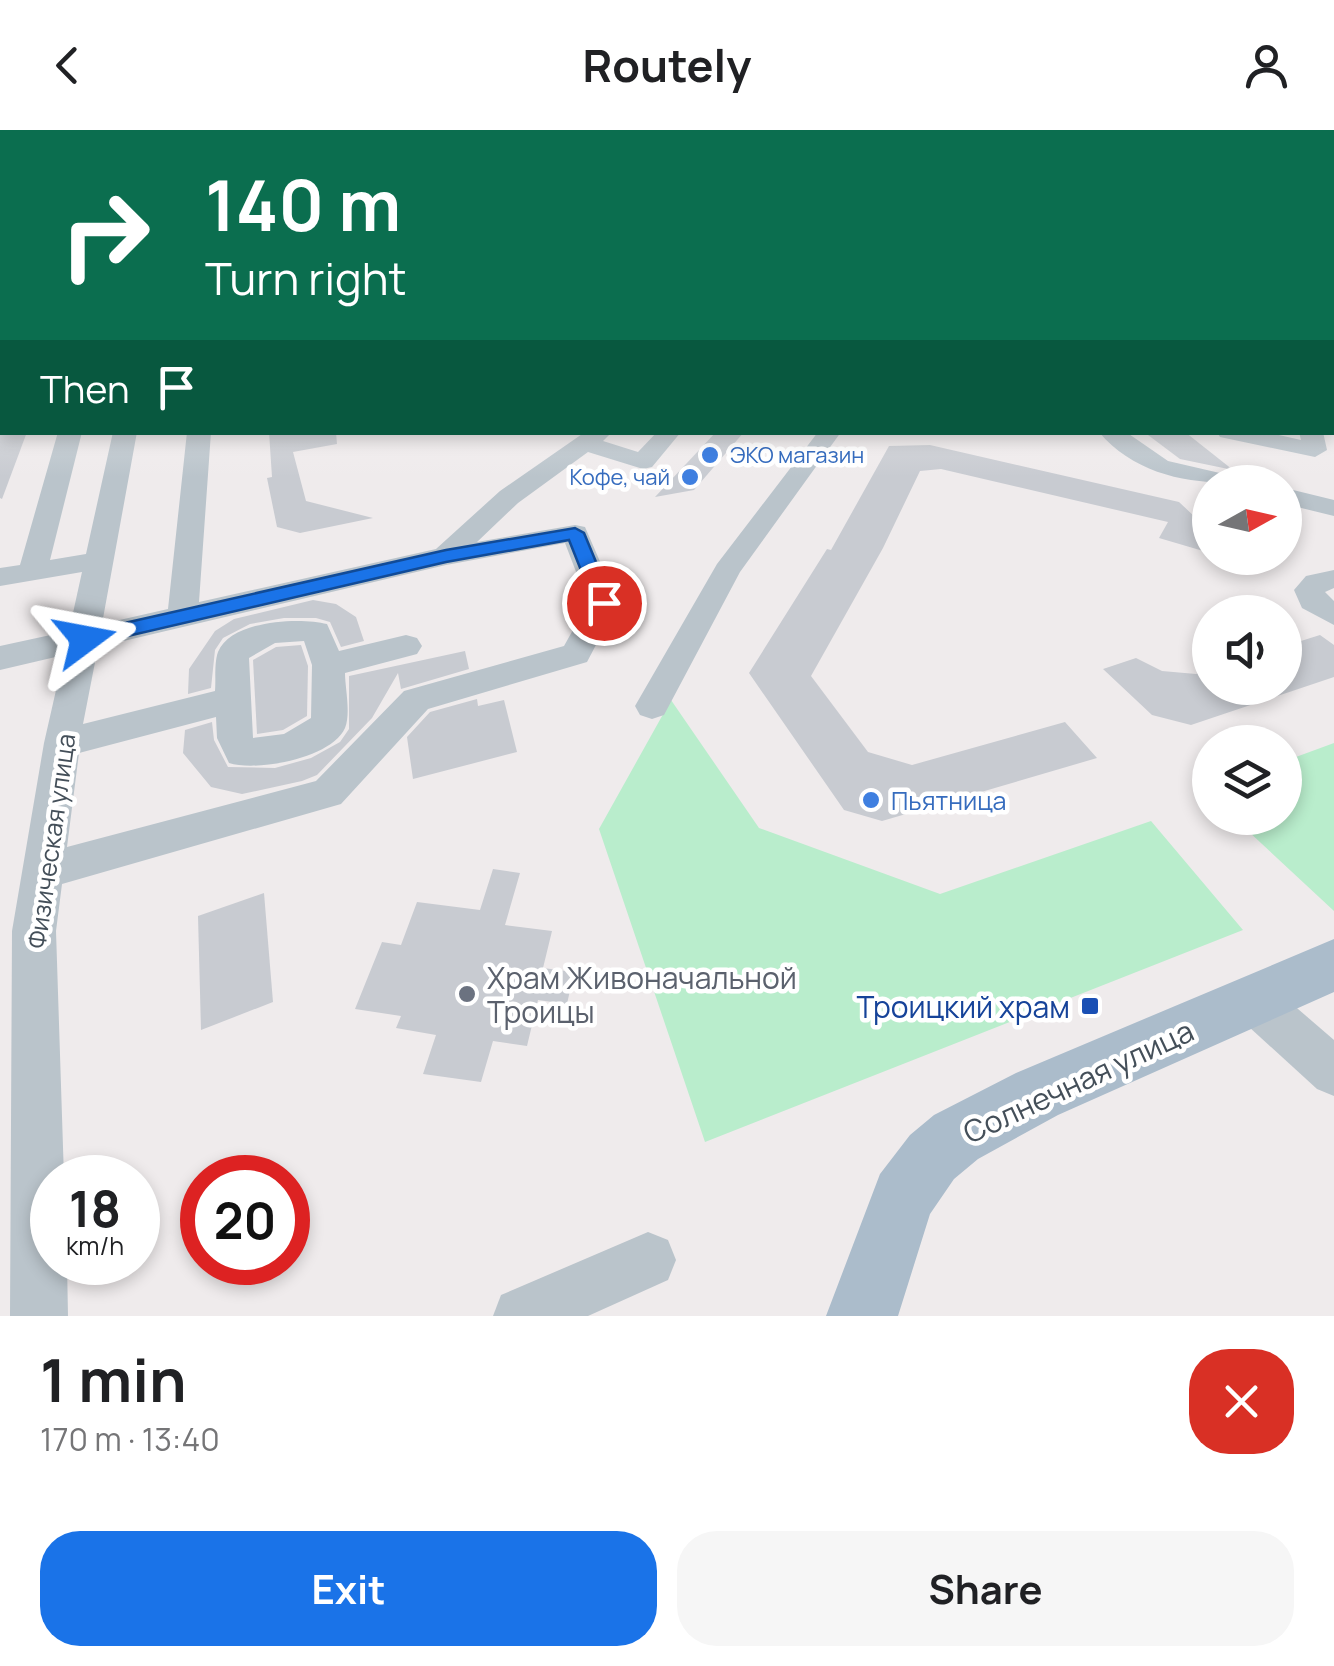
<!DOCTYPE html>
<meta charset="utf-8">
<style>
body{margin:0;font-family:Manrope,sans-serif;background:#f6f6f6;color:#202124;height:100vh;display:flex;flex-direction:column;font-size:38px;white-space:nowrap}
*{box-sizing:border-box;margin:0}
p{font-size:32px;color:#757577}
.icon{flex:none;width:55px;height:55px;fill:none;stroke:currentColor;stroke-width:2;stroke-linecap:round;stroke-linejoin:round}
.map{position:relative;height:1186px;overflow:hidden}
.panel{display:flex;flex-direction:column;background:#fff;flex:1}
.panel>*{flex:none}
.hud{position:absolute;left:0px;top:0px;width:1335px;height:305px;box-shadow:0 5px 15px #0003;background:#0b6e4f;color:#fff;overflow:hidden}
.needle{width:65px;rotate:82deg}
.buttons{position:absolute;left:1192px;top:335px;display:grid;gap:20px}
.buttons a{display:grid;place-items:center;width:110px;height:110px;border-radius:50%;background:#fff;box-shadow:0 5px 15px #0003;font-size:50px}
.speed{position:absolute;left:30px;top:1025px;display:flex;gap:20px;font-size:50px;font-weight:700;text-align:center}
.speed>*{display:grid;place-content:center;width:130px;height:130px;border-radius:50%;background:#fff;box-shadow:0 5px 15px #0003;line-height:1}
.speed small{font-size:25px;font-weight:400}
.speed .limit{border:15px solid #d22;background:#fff;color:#111}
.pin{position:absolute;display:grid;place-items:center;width:85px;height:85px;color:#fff;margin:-42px;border:5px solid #fff;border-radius:50%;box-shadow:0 2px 10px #0007}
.me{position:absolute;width:110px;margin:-55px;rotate:77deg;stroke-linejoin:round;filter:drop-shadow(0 0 8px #0008)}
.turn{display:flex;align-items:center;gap:35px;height:210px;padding:0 40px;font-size:45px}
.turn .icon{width:130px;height:130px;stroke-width:2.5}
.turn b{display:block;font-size:70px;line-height:85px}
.then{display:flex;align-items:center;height:95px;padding:0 40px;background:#0003;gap:20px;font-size:38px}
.round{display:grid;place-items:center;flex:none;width:105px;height:105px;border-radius:40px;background:#f6f6f6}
.head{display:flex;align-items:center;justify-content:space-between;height:170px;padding:0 40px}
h1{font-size:60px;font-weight:700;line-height:75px}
.cta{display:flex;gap:20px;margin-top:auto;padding:20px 40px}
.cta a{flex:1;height:115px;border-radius:40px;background:#1a73e8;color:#fff;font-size:40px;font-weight:700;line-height:115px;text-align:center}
.cta a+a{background:#f6f6f6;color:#202124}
header{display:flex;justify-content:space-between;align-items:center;height:130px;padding:0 40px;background:#fff;font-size:45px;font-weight:700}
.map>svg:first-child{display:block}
</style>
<header><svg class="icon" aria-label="back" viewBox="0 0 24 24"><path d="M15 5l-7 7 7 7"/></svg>Routely<svg class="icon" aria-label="person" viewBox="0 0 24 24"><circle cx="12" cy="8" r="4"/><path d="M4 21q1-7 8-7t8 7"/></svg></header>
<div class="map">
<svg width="1334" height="1186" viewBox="0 0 1334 1186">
<rect width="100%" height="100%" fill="#efebec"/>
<g fill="#b9edcc">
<path d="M 671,570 L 759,698 L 940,764 L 1151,691 L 1243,800 L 705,1012 L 599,699 Z"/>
<path d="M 1334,613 L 1334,781 L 1234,688 L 1285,688 L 1285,631 Z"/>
</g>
<g fill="#c8cbd1">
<path d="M 0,302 L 27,302 L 2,369 L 0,368 Z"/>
<path d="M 269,302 L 336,302 L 337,314 L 293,322 L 306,371 L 373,388 L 300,403 L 277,397 L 267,348 L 272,347 Z"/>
<path d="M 716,302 L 744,302 L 694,360 L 655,367 Z"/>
<path d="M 1144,302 L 1185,302 L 1233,340 L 1180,329 Z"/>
<path d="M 930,315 L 1179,372 L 1210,401 L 1210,423 L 1159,408 L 1168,392 L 941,339 L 920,341 L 883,418 L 811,546 L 868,622 L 912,635 L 1065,592 L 1097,628 L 882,691 L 844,680 L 749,543 L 827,419 L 831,420 L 889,316 Z"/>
<path d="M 313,470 L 336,474 L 356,487 L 364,511 L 341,517 L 330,492 L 316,488 L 284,488 L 250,494 L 223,508 L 215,520 L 211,558 L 188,564 L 189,539 L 215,501 L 234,489 Z"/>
<path d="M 1320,505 L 1334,515 L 1334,547 L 1191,595 L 1152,585 L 1103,539 L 1136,528 L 1162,541 L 1196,544 L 1210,539 L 1210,558 L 1285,558 L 1285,516 Z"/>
<path d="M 301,515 L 308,536 L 307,586 L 283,600 L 257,604 L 253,530 L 276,517 Z"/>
<path d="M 465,521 L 469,539 L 401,559 L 398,543 L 372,588 L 317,645 L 302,651 L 242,664 L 211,657 L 183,623 L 185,600 L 212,592 L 214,610 L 228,637 L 275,638 L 311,628 L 340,612 L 349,599 L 349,546 Z"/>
<path d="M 477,569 L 478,576 L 504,570 L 517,622 L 413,649 L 407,607 L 430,582 Z"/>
<path d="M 493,739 L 520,743 L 505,795 L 552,801 L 543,838 L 574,842 L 567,874 L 538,870 L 527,916 L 493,911 L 481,952 L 423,944 L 436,905 L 396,898 L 401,886 L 355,879 L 382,812 L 401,815 L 417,772 L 480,780 Z"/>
<path d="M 264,763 L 273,872 L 201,900 L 198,786 Z"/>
</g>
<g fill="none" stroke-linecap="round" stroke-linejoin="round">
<g fill="#bac4cb" fill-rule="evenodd">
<rect x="1332" y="235" width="2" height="13"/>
<path d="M 58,302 L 82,302 L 50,430 L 86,424 L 113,302 L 137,302 L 102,494 L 168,479 L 187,302 L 211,302 L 199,472 L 436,419 L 500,361 L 585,302 L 612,302 L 603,311 L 638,322 L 657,302 L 681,302 L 652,337 L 643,339 L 588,322 L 518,373 L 477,412 L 575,395 L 585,397 L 618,473 L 587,532 L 428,579 L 341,674 L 62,754 L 56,801 L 64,1048 L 52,1048 L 52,1132 L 67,1132 L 68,1186 L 10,1186 L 12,801 L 44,613 L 64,525 L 0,540 L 0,516 L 69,501 L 82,442 L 0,456 L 0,438 L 20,435 ZM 565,413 L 588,473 L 564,516 L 404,561 L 316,651 L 67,717 L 79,623 L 216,587 L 217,608 L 229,633 C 257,642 332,628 345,598 C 351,583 345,558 345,543 L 417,524 L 422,516 L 417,508 L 406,505 L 339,521 L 327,494 C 300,487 231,490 218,522 C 214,533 216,550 215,561 L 83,594 L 98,517 L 446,435 ZM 304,511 L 312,535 L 311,588 L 284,604 L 253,608 L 249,528 L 275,513 Z"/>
<path d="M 818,302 L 841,302 L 740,442 L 664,585 L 652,589 L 640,585 L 635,576 L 717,434 Z"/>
<path d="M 1099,302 L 1126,302 L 1168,331 L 1237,347 L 1241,352 C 1192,355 1135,345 1099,302 Z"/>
<path d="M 1217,302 L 1265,302 L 1301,310 L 1299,302 L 1323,302 L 1327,320 L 1315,327 L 1220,307 Z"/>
<path d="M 1285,358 L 1334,370 L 1334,386 L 1285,374 Z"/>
<path d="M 1334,440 L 1334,458 L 1325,462 L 1334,471 L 1334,495 L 1302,478 L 1294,460 L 1306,446 Z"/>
<path d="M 1253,847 L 1269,854 L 1334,910 L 1334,966 L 1317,959 L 1237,886 L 1230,870 L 1237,854 Z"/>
<path d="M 648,1102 L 668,1110 L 676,1130 L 668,1150 L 588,1186 L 493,1186 L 501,1165 Z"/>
</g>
<path fill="#abbccb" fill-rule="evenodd" d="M 1334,809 L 1334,862 L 1058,985 L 978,1029 L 954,1049 L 930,1084 L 898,1186 L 826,1186 L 880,1044 L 910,1005 L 934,985 L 1016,943 Z"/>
</g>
<linearGradient id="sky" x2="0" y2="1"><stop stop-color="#81c2e9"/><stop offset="0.52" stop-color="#f8f6f6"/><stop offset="1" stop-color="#f8f6f6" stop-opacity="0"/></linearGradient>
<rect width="1334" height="347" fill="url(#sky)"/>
<path fill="#1a73e8" stroke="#114b97" stroke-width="2.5" d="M 575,398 L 584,403 L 613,473 L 610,477 L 604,479 L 594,473 L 569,410 L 446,432 L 85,516 L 74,509 L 85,502 L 446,420 Z"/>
<g fill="#3f7fe0" stroke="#fff" stroke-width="4">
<circle cx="710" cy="325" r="10"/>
<circle cx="690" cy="347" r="10"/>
<circle cx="871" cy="670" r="10"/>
</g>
<circle fill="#6b7280" stroke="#fff" stroke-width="4" cx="467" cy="864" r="10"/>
<rect fill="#1a4fb4" stroke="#fff" stroke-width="4" x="1080" y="866" width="20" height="20" rx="5"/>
<g text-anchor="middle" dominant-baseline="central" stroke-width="9" stroke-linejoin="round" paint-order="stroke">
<g font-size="22" fill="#366cbe" stroke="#fff" text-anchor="start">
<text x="730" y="325">ЭКО магазин</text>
<text x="670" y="347" text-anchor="end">Кофе, чай</text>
</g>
<g font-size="25" fill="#366cbe" stroke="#fff" text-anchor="start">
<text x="891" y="670">Пьятница</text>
</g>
<g font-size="25" fill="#444f59" stroke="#fff">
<text transform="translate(51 711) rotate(-82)">Физическая улица</text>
</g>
<g font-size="30" fill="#5b616d" stroke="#fff" text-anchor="start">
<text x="487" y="847">Храм Живоначальной<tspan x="487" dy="34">Троицы</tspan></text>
</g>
<g font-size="30" fill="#164399" stroke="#fff" text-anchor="end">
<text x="1070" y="876">Троицкий храм</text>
</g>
<g font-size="30" fill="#444f59" stroke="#fff">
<text transform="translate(1078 951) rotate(-25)">Солнечная улица</text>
</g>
</g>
</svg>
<div class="buttons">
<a><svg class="needle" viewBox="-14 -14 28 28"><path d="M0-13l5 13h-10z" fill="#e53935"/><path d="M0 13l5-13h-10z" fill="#757577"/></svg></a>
<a><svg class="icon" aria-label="sound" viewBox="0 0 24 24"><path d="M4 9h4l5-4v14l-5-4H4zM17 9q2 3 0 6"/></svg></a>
<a><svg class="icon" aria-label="layers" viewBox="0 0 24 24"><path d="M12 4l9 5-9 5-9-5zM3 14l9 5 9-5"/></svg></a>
</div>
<div class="speed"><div>18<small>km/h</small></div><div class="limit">20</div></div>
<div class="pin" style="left:604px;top:473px;background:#d93025"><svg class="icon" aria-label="arrive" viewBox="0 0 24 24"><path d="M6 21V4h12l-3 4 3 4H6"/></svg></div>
<svg class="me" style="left:85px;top:509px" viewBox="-20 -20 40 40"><path d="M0-17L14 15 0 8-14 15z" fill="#1a73e8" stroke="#fff" stroke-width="4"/></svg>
<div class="hud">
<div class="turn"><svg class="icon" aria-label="right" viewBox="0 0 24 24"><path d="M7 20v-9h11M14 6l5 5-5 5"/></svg><div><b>140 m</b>Turn right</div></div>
<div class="then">Then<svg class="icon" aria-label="arrive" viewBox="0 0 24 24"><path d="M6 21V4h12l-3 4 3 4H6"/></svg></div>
</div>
</div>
<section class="panel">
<div class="head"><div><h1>1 min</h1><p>170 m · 13:40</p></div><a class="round" style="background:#d93025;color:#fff"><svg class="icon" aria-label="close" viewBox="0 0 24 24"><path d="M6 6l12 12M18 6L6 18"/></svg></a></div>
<div class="cta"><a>Exit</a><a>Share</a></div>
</section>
